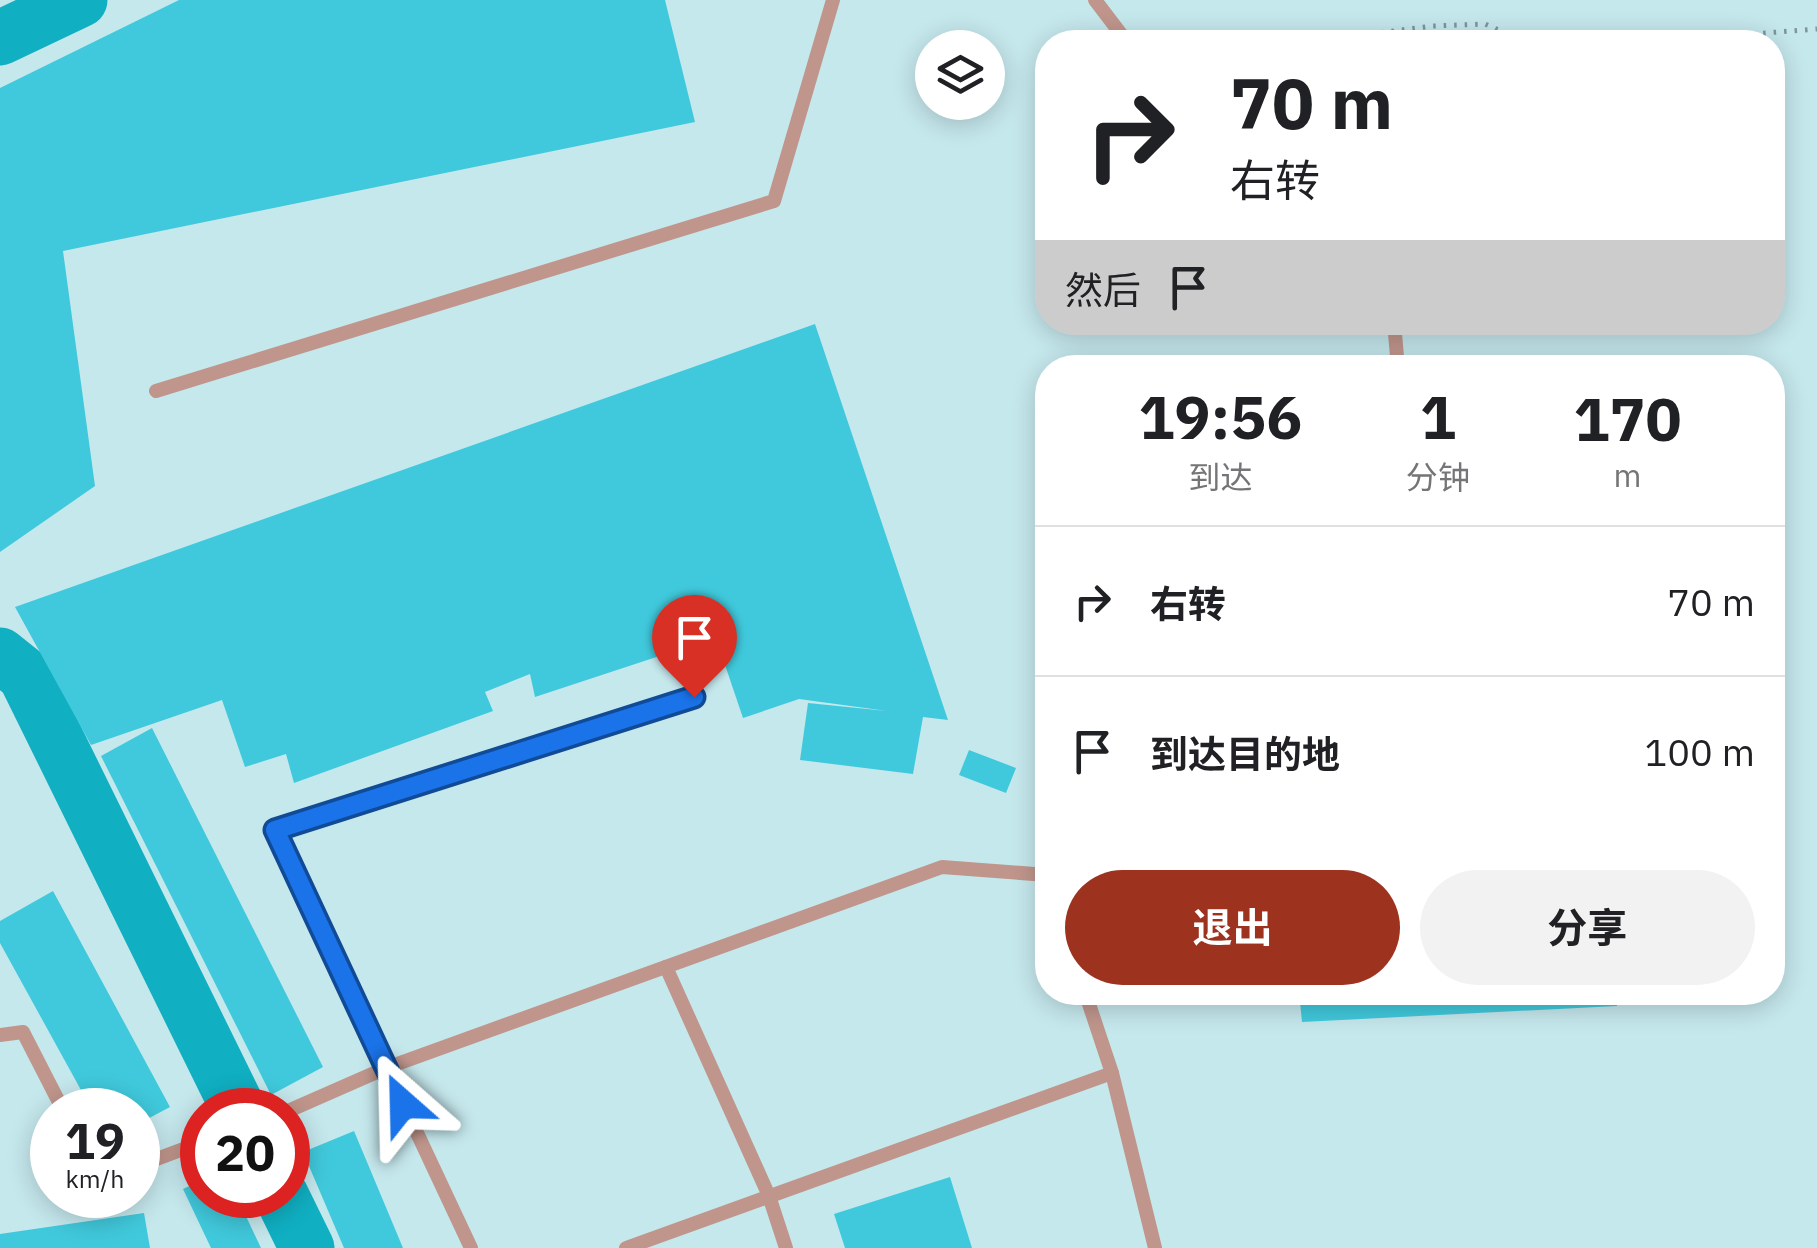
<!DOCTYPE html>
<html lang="zh">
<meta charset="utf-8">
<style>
body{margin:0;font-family:"IBM Plex Sans","Noto Sans SC",sans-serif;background:#f2f2f2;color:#202124;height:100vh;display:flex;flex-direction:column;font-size:38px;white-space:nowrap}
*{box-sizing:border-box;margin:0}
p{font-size:32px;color:#757577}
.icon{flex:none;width:55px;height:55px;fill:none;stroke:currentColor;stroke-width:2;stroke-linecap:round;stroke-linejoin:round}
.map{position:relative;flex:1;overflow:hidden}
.drawer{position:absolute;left:1035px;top:355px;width:750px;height:650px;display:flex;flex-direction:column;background:#fff;border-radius:40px;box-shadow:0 5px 25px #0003}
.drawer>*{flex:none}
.top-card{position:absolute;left:1035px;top:30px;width:750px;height:305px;border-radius:40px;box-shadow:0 5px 25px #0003;background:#fff;color:#202124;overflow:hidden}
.buttons{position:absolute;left:915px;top:30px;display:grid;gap:20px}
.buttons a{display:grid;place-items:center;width:90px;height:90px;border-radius:50%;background:#fff;box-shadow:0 5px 25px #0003;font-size:50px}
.speed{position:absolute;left:30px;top:1088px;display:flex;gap:20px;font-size:50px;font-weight:700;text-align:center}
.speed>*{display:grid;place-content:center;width:130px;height:130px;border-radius:50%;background:#fff;box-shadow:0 5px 25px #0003;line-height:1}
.speed small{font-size:25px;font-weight:400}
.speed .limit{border:15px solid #d22;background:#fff;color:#111}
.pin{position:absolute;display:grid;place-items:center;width:85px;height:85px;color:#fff;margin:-102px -42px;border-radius:50% 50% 50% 0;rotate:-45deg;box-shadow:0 0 10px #0007}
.pin .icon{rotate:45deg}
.me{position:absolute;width:110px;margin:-55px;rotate:335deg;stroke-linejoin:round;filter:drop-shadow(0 0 8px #0008)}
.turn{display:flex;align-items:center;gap:35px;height:210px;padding:0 30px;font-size:45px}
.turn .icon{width:130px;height:130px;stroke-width:2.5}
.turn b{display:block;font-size:70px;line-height:85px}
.then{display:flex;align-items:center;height:95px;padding:0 30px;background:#0003;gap:20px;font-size:38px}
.eta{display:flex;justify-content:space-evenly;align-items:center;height:170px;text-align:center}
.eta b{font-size:60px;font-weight:700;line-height:70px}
.primary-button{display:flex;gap:20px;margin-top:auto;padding:20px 30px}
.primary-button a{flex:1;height:115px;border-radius:60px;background:#9d331f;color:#fff;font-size:40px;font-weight:700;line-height:115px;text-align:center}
.primary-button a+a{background:#f2f2f2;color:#202124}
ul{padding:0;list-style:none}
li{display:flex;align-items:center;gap:30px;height:150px;padding:0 30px;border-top:2px solid #e0e0e0}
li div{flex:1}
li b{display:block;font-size:38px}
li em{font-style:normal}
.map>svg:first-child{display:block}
</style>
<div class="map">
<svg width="1817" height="1248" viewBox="0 0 1817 1248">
<rect width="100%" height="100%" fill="#c5e8ed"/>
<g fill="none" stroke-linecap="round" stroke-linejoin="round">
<g stroke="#10afc2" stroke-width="55">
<path d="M 0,38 L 80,0"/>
<path d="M 0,655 L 25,675 L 239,1110"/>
<path d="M 281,1195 L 307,1248"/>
</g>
</g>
<g fill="#40c9dc">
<path d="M 179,0 L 665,0 L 695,122 L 63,251 L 95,486 L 0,552 L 0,88 Z"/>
<path d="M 815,324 L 948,720 L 923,717 L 913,774 L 800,760 L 808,703 L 887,711 L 799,699 L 743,718 L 724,662 L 711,665 L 702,642 L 535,697 L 530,674 L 485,692 L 493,711 L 294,783 L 286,754 L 245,767 L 222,700 L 91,745 L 15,607 Z"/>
<path d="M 152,728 L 323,1067 L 271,1095 L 101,756 Z"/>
<path d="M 969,750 L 1016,768 L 1006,793 L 959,775 Z"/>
<path d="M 53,891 L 170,1107 L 138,1124 L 138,1110 L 92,1110 L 0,943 L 0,921 Z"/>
<path d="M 1299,992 L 1616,992 L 1617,1006 L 1302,1022 Z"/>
<path d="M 354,1131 L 403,1248 L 344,1248 L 303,1152 Z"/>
<path d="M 950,1177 L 972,1248 L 845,1248 L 834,1214 Z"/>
<path d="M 202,1180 L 202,1195 L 236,1195 L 261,1248 L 211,1248 L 183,1189 Z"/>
<path d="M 144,1213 L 150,1248 L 0,1248 L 0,1234 Z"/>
</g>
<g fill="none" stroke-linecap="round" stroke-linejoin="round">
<g stroke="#7d969a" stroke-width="5" stroke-dasharray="2.5 8" stroke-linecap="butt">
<path d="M 1329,39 L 1433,26 L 1485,24 L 1526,42"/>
<path d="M 1648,42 L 1817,29"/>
</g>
<g stroke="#c0968c" stroke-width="14">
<path d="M 1095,0 L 1127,42"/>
<path d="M 1394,322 L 1398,368"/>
<path d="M 156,391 L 774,201 L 833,0"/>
<path d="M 666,967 L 769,1196 L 786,1248"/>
<path d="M 1085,992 L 1112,1073 L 1155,1248"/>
<path d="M 0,1035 L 23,1032 L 63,1110"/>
<path d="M 288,1111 L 386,1068 L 942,867 L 1047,875 L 1048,877"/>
<path d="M 138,1166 L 202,1142"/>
<path d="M 471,1248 L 275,830 L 694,697"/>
<path d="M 626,1248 L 1112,1073"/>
</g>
</g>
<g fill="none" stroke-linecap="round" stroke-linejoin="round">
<g stroke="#114b97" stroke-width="25">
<path id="route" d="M 403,1104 L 275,830 L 694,697"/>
</g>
<use href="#route" stroke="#1a73e8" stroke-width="18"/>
</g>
</svg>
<div class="buttons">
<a><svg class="icon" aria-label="layers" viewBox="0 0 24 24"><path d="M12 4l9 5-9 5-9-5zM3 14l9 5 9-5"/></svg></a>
</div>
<div class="speed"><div>19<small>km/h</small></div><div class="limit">20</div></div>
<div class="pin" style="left:694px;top:697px;background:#d93025"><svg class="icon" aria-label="arrive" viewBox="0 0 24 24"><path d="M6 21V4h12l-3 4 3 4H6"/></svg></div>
<svg class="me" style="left:403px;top:1104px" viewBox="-20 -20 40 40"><path d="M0-17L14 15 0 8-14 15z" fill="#1a73e8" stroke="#fff" stroke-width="4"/></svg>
<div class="top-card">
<div class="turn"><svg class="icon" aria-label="right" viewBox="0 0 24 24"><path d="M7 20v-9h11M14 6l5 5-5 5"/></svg><div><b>70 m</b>右转</div></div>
<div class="then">然后<svg class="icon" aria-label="arrive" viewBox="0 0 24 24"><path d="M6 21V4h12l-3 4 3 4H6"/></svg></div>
</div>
<section class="drawer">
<div class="eta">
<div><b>19:56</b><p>到达</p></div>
<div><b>1</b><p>分钟</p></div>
<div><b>170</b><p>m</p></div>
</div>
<ul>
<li><svg class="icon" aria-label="right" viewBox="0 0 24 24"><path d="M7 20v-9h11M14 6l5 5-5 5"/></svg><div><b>右转</b></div><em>70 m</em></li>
<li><svg class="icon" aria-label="arrive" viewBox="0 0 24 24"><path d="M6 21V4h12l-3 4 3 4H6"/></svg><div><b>到达目的地</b></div><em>100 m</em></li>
</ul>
<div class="primary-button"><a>退出</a><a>分享</a></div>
</section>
</div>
